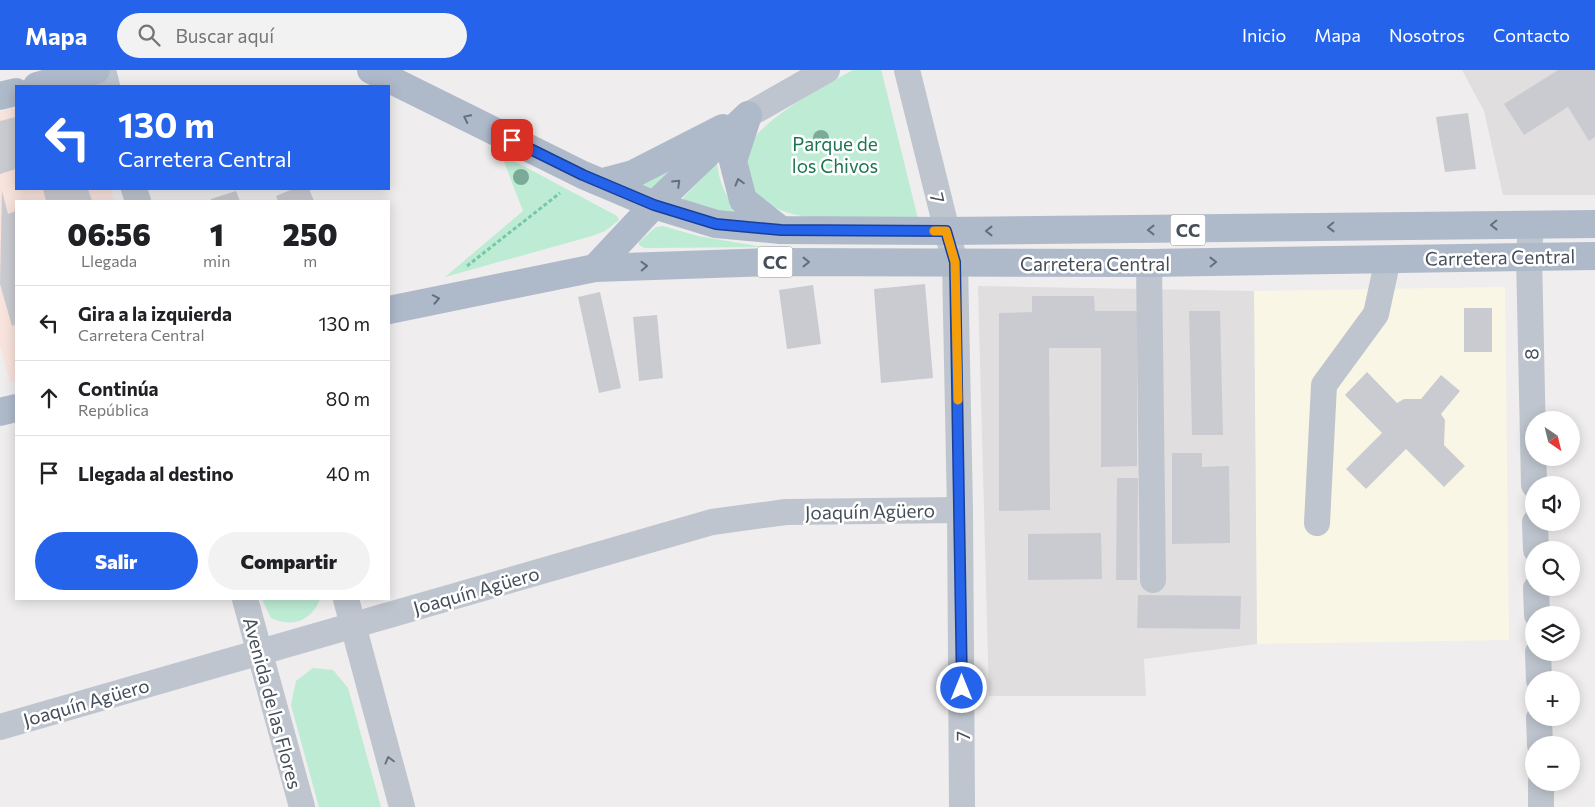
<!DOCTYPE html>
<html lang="es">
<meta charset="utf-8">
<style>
body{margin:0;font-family:Commissioner,sans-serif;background:#f2f2f2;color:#202124;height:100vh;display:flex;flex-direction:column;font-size:19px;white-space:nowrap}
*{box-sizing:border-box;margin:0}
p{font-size:16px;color:#757577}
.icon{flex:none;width:28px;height:28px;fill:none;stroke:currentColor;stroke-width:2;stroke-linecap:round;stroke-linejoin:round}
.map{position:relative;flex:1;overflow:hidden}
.panel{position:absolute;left:15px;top:130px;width:375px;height:400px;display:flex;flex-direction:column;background:#fff;border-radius:0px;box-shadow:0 2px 12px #0003}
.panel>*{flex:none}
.guide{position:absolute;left:15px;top:15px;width:375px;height:105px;border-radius:0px;box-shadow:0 2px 12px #0003;background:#2563eb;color:#fff;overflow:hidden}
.needle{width:32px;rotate:145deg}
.buttons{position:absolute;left:1525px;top:341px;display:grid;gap:10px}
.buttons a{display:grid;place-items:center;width:55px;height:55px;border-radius:50%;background:#fff;box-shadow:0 2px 12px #0003;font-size:25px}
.pin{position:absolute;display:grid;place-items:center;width:42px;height:42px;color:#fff;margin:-21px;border-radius:10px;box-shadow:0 2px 8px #0006}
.me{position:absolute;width:55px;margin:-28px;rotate:0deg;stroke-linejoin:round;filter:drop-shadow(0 0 4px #0008)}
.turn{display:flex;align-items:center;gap:18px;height:105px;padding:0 20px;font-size:22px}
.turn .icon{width:65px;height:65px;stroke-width:2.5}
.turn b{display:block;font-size:35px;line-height:42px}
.eta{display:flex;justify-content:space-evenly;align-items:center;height:85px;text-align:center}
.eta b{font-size:30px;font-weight:800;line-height:35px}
.primary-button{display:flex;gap:10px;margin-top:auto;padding:10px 20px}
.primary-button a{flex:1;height:58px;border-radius:30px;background:#2563eb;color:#fff;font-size:20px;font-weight:800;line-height:58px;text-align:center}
.primary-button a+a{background:#f2f2f2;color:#202124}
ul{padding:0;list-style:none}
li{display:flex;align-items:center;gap:15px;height:75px;padding:0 20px;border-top:1px solid #e0e0e0}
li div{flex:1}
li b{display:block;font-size:19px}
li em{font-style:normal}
header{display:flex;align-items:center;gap:30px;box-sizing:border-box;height:70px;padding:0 25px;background:#2563eb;color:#fff}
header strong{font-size:24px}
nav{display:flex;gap:28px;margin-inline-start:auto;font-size:18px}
.search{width:350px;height:45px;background:#f2f2f2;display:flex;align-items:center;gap:12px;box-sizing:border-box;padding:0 18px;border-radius:28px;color:#757577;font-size:19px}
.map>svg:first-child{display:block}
</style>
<header>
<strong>Mapa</strong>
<div class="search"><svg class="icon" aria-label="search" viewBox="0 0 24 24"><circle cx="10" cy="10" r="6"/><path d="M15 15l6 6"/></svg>Buscar aquí</div>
<nav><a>Inicio</a><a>Mapa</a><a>Nosotros</a><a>Contacto</a></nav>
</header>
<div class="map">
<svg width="1595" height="737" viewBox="0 0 1595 737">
<rect width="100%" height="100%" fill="#efeded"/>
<path fill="#faf6e6" d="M 1505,217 L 1509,570 L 1257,574 L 1254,221 Z"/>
<g fill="#e0dede">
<path d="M 1462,0 L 1595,0 L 1595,125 L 1503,125 L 1484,41 Z"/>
<path d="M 978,216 L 1254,221 L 1257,574 L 1144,589 L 1146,626 L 989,626 Z"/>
</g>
<path fill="#f9e3dd" d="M 16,37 L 16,119 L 111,119 L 114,131 L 16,131 L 16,310 L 10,312 L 0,275 L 0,42 Z"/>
<g fill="#bdebd4">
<path d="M 853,0 L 881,0 L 882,3 L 918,149 C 878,149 828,154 789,143 C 771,137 753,127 749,108 C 747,103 744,95 744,89 C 746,56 826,15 853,0 Z"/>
<path d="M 702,77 L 655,121 L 641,117 L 641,114 Z"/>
<path d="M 501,84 L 617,146 L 619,150 L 605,161 L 592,166 L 445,207 L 523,141 Z"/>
<path d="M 717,93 C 720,117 727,130 744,146 L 687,134 L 684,131 L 683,128 Z"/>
<path d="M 663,156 L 698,166 L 763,177 L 645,178 L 639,175 L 639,172 L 656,157 Z"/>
<path d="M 262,529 L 320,529 C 311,551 293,558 271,548 Z"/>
<path d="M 313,598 L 333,600 L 348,618 L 381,737 L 319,737 L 291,635 L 296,611 Z"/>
</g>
<g fill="#cacbd1">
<path d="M 1558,0 L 1595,0 L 1595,67 L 1589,71 L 1568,37 L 1524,65 L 1504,34 Z"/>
<path d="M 1468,43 L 1476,99 L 1445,102 L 1436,47 Z"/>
<path d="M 16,47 L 16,99 L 0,104 L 0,51 Z"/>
<path d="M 43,119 L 88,119 L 92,131 L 46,131 Z"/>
<path d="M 293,119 L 309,119 L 314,131 L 278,131 L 276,126 Z"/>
<path d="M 2,121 L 8,144 L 16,141 L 16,254 L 12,256 L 0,214 Z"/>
<path d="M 236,121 L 240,131 L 211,131 L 211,129 Z"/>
<path d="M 925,214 L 933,308 L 881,313 L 874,219 Z"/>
<path d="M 813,215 L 821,274 L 787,279 L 779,220 Z"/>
<path d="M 600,222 L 621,318 L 599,323 L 578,227 Z"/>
<path d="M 1032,226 L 1094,226 L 1095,241 L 1137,241 L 1137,396 L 1101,397 L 1101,278 L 1049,278 L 1050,440 L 999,441 L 999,243 L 1032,242 Z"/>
<rect x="1464" y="238" width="28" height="44"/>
<path d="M 1189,241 L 1220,241 L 1223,365 L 1192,365 Z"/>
<path d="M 657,245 L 663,308 L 639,311 L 633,247 Z"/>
<path d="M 1367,302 L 1397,333 L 1404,329 L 1421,329 L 1441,305 L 1460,321 L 1441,344 L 1445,350 L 1444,375 L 1465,396 L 1444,417 L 1406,379 L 1366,419 L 1346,399 L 1382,363 L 1345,325 Z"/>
<path d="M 1172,383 L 1202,383 L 1202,397 L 1229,396 L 1230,473 L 1172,474 Z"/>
<path d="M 1117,408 L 1138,408 L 1137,510 L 1116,510 Z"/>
<path d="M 1101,463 L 1102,509 L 1028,510 L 1028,464 Z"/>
<path d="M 1138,525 L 1241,526 L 1240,559 L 1137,558 Z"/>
</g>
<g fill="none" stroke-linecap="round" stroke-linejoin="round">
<path stroke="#77c7a8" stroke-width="3" stroke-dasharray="4 2.5" stroke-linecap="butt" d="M 467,196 L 560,123"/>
<g stroke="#bec5ce" stroke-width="26">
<path d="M 103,0 L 107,16"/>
<path d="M 907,0 L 955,193 L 960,440 L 962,737"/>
<path d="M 748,45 L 827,0"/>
<path d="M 134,119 L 138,131"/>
<path d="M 1531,154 L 1529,186 L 1534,415"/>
<path d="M 1149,193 L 1153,510"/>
<path d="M 1535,452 L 1536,480"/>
<path d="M 1317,453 L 1324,315 L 1376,244 L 1388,189"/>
<path d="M 1536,518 L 1537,545"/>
<path d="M 245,529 L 302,737"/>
<path d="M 346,529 L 402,737"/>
<path d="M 1538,582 L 1539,610"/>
<path d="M 1539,648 L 1540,675"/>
<path d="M 0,657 L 712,452 L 786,442 L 960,440"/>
<path d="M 1541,712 L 1541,737"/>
</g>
<g stroke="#aeb9ca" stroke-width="28">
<path d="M 371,0 L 583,105 L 654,135 L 716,154 L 781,160 L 946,161 L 1595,154"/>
<path d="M 37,16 L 96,0"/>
<path d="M 0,26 L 16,22"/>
<path d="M 747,48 L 733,91 L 743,130 L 781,160"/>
<path d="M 603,112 L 633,104 L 723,58"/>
<path d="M 595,198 L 654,135 L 748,45"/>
<path d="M 389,240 L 595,198 L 769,192 L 1149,193 L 1595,186"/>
<path d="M 0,342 L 16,338"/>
</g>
</g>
<g fill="#7bab98">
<circle cx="821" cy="68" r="8"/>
<circle cx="521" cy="107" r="8"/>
</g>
<defs><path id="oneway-chevron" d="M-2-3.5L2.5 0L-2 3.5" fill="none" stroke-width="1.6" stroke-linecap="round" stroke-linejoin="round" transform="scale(1.25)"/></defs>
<g stroke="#656e7b">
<use href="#oneway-chevron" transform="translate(467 48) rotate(-154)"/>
<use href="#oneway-chevron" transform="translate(739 112) rotate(-105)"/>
<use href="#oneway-chevron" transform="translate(677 113) rotate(-44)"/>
<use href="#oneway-chevron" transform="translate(1494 155) rotate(179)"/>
<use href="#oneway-chevron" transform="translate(1331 157) rotate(179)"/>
<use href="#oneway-chevron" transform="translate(1151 160) rotate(180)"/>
<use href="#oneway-chevron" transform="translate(989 161) rotate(180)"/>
<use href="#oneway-chevron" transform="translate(806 192)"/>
<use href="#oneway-chevron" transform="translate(1213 192) rotate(-1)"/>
<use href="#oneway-chevron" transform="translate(644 196) rotate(-2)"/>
<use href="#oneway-chevron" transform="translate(436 229) rotate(-11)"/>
</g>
<use stroke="#6a727c" href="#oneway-chevron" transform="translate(389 690) rotate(-105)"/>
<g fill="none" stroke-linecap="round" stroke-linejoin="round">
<g stroke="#184099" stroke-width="12">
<path id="route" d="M 512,70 L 583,105 L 654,135 L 716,154 L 781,160 L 946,161 L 955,192 L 962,618"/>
</g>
<use href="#route" stroke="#2563eb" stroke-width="9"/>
<path stroke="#f59e0b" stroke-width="9" d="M 934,161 L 946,161 L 955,192 L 958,330"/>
</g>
<g text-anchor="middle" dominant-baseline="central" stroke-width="5" stroke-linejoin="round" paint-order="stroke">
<g fill="#fff" stroke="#7e838b" stroke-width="1">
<rect x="1170.5" y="144.5" width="35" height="31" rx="4"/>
<rect x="757.5" y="176.5" width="35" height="31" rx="4"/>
</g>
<g font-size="18" font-weight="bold" fill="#464e59">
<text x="1188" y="160">CC</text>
<text x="775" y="192">CC</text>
</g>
<g font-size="19" fill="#1c7552" stroke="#fff">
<text x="835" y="73">Parque de<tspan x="835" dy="22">los Chivos</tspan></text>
</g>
<g font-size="19" fill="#464e59" stroke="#fff">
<text transform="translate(938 128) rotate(77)">7</text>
<text transform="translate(1500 187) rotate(-1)">Carretera Central</text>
<text x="1095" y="193">Carretera Central</text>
<text transform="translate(1531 284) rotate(-91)">8</text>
<text transform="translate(870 441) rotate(-1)">Joaquín Agüero</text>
<text transform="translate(476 520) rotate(-16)">Joaquín Agüero</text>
<text transform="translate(86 632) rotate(-16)">Joaquín Agüero</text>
<text transform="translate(273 633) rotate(75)">Avenida de las Flores</text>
<text transform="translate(962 666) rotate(-90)">7</text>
</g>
</g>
</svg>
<div class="buttons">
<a><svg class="needle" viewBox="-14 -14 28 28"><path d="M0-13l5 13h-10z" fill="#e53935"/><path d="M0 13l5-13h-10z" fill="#757577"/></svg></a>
<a><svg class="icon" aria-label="sound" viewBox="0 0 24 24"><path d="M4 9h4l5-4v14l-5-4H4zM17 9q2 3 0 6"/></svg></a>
<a><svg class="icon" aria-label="search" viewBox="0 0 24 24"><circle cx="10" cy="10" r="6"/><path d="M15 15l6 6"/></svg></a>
<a><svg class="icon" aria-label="layers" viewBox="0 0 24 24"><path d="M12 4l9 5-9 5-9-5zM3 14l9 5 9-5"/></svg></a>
<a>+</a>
<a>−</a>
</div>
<div class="pin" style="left:512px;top:70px;background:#d93025"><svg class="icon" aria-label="arrive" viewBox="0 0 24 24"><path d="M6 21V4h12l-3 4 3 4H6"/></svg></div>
<svg class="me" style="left:962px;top:618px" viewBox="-20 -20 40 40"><circle r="17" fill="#2563eb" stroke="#fff" stroke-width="3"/><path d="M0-11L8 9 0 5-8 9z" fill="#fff"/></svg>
<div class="guide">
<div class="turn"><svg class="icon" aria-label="left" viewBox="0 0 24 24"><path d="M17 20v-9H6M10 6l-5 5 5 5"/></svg><div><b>130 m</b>Carretera Central</div></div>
</div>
<section class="panel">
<div class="eta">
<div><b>06:56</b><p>Llegada</p></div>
<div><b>1</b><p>min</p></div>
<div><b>250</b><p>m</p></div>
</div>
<ul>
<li><svg class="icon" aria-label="left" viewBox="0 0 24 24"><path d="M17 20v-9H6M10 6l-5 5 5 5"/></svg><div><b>Gira a la izquierda</b><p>Carretera Central</p></div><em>130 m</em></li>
<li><svg class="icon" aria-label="ahead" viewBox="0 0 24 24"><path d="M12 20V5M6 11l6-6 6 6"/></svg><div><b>Continúa</b><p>República</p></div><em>80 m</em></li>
<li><svg class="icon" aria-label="arrive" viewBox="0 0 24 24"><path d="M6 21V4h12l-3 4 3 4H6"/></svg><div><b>Llegada al destino</b></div><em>40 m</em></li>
</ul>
<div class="primary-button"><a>Salir</a><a>Compartir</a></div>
</section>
</div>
